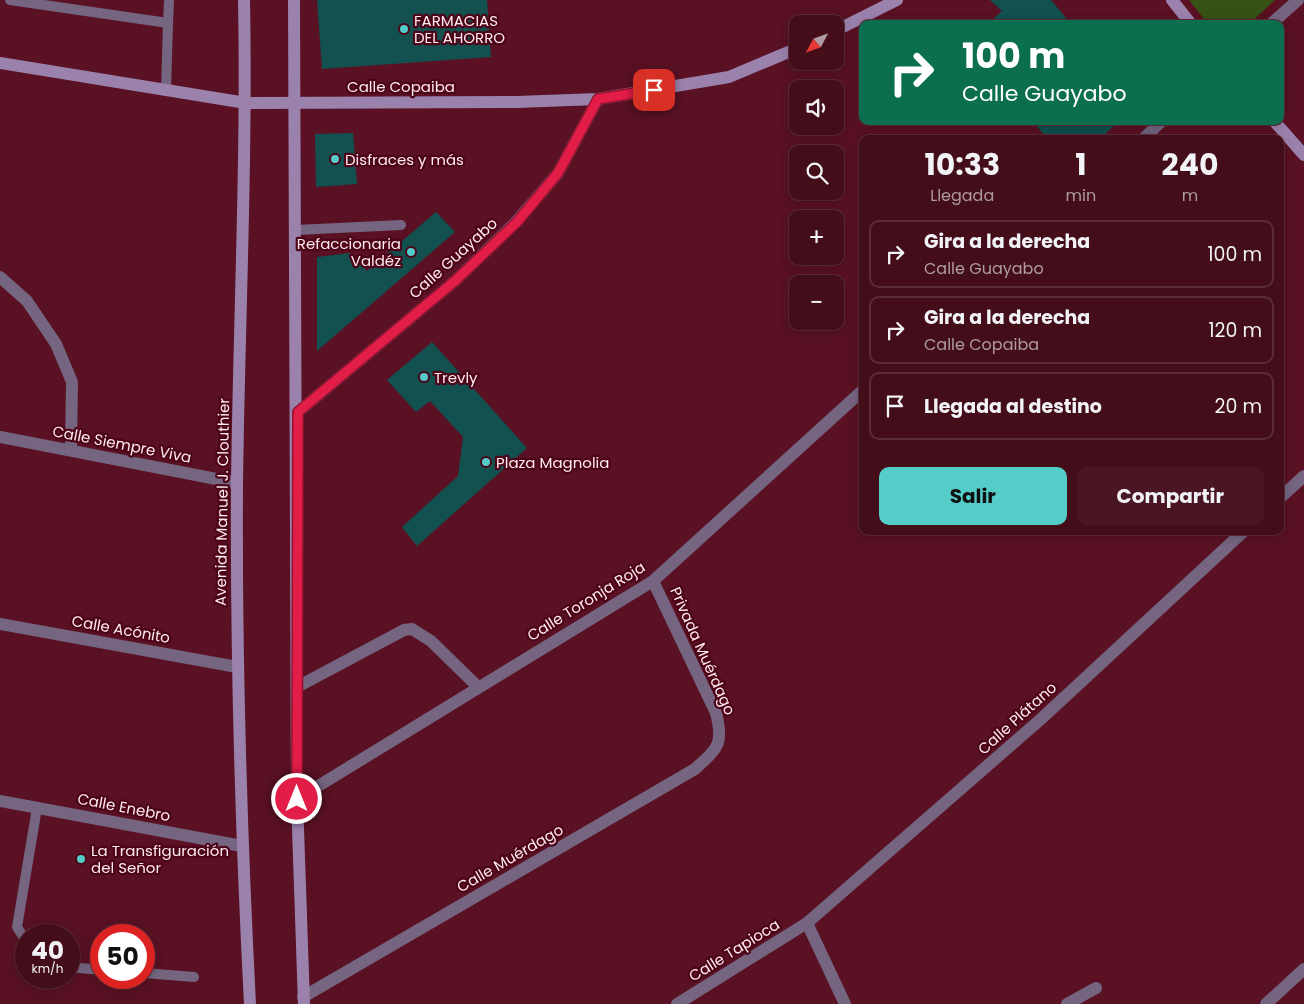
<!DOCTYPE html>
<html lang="es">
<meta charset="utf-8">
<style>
body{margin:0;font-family:Poppins,sans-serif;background:#4a1623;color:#f1f3f6;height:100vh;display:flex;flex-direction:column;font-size:19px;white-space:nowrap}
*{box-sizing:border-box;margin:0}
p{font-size:16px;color:#af9ca2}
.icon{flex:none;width:28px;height:28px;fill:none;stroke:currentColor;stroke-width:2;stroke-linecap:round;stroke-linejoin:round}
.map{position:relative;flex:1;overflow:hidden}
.side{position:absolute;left:859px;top:135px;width:425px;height:400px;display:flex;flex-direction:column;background:#430d1a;border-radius:10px;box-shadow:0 2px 12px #0003,0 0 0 1px #5b2d39}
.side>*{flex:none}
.top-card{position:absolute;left:859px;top:20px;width:425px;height:105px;border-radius:10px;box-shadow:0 2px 12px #0003,0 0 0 1px #5b2d39;background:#0b6e4f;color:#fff;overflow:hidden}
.needle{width:32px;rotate:229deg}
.tools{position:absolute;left:789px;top:15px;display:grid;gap:10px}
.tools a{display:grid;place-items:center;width:55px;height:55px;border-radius:10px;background:#430d1a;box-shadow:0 2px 12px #0003,0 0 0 1px #5b2d39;font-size:25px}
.speed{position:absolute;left:15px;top:924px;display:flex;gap:10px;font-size:25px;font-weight:700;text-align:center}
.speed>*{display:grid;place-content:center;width:65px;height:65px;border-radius:50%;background:#430d1a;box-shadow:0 2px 12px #0003,0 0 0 1px #5b2d39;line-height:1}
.speed small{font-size:12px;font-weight:400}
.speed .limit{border:8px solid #d22;background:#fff;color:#111}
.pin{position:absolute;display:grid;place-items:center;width:42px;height:42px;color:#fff;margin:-21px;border-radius:10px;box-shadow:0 2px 8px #0006}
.me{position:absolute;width:55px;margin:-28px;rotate:0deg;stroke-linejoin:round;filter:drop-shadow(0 0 4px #0008)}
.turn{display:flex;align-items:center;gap:18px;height:105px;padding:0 20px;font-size:22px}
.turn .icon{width:65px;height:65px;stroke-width:2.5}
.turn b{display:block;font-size:35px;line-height:42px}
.eta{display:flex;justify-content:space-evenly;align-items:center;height:85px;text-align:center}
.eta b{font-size:30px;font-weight:700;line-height:35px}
.primary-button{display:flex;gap:10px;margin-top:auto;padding:10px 20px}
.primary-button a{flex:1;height:58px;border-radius:10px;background:#54cdc8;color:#111;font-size:20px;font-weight:700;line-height:58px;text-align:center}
.primary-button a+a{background:#4a1623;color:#f1f3f6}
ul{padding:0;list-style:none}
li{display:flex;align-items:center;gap:15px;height:68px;margin:0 10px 8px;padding:0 10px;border:2px solid #5b2d39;border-radius:10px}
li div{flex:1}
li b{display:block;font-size:19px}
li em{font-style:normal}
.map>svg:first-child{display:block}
</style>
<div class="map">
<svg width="1304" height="1004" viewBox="0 0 1304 1004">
<rect width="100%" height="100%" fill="#591123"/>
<path fill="#365215" d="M 1189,0 L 1275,0 L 1249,24 L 1208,24 Z"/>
<g fill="#12514f">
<path d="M 317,0 L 487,0 L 491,57 L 322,69 Z"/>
<path d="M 990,0 L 1051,0 L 1071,24 L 988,24 L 1002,11 Z"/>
<path d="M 1032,121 L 1119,121 L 1100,139 L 1048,139 Z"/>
<path d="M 353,133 L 357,184 L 316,187 L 315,134 Z"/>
<path d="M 436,212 L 455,232 L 317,351 L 317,257 L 350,253 L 367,271 Z"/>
<path d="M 432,342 L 527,448 L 417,546 L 402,527 L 458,476 L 463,437 L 430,401 L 416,412 L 387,380 Z"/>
</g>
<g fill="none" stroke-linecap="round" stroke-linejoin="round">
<g stroke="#756581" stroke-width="10">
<path d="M 10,0 L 168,23 L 169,0"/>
<path d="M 166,90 L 168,23"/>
<path d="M 296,230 L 401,225"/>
<path d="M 26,941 L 17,927 L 37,808"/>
<path d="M 69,967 L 101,970"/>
<path d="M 144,973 L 194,977"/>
</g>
<g stroke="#756581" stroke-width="12">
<path d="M 1271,24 L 1298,0"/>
<path d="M 1143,139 L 1162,121"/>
<path d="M 0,277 L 27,301 L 56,344 L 72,382 L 71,450"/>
<path d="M 298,412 L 456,280 L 517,221 L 558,173 L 598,99"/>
<path d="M 0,437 L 237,483"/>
<path d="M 1280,498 L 1304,476"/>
<path d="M 0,624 L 237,667"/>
<path d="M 297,687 L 404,630 L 412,629 L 431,641 L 478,687"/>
<path d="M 297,799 L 653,581 L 862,391"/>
<path d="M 0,801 L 242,846"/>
<path d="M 807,923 L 845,1004"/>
<path d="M 303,997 L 695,769 C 718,748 724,744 716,713 L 653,581"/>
<path d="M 677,1004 L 807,923 L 1041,719 L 1244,531"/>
<path d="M 1067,1004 L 1096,988"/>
<path d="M 1266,1004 L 1304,969"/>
</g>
<g stroke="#9b82ad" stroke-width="12">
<path d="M 244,0 C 247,162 239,323 237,484 C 236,658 241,831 250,1004"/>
<path d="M 294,0 L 297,799 L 304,1004"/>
<path d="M 1172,0 L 1191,24"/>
<path d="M 835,31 L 897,0"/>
<path d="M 0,63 L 246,103 L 516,102 L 598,99 L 729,77 L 798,48"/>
<path d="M 1274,121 L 1304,155"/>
</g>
</g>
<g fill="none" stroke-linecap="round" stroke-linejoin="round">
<g stroke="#92132f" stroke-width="12">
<path id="route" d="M 297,799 L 298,412 L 456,280 L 517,222 L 558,173 L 598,99 L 654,90"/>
</g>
<use href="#route" stroke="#e11d48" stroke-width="9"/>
</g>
<g fill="#54cdc8" stroke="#4d031a" stroke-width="2">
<circle cx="404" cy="29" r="5"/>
<circle cx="335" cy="159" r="5"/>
<circle cx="411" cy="252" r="5"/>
<circle cx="424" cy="377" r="5"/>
<circle cx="486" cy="462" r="5"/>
<circle cx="81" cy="859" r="5"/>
</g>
<g text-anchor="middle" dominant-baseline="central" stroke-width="4.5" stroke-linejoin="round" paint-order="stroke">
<g font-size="15" fill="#feebec" stroke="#4d031a" text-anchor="start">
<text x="414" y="20">FARMACIAS<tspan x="414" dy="17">DEL AHORRO</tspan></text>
<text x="345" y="159">Disfraces y más</text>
<text x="401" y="243" text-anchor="end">Refaccionaria<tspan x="401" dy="17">Valdéz</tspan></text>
<text x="434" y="377">Trevly</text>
<text x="496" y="462">Plaza Magnolia</text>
<text x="91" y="850">La Transfiguración<tspan x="91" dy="17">del Señor</tspan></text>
</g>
<g font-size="15" fill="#feebec" stroke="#4d031a">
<text x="401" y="86">Calle Copaiba</text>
<text transform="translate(453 258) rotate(-42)">Calle Guayabo</text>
<text transform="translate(122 444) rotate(11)">Calle Siempre Viva</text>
<text transform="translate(222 502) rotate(-89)">Avenida Manuel J. Clouthier</text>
<text transform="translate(586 601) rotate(-32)">Calle Toronja Roja</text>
<text transform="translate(121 629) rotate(10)">Calle Acónito</text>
<text transform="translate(703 651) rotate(66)">Privada Muérdago</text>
<text transform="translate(1017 718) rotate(-42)">Calle Plátano</text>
<text transform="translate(124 807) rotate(11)">Calle Enebro</text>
<text transform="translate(510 858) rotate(-30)">Calle Muérdago</text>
<text transform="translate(734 950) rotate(-32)">Calle Tapioca</text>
</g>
</g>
</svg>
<div class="tools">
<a><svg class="needle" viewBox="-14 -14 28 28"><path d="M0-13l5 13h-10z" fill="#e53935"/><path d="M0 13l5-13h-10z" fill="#af9ca2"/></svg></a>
<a><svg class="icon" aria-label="sound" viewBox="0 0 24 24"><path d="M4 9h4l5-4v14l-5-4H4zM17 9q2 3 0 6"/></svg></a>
<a><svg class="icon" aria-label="search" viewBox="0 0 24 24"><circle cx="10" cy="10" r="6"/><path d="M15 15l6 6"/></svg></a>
<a>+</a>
<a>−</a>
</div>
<div class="speed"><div>40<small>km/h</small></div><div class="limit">50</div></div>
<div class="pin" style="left:654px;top:90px;background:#d93025"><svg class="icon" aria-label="arrive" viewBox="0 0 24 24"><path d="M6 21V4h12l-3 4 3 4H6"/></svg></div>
<svg class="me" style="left:297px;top:799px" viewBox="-20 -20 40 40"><circle r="17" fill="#e11d48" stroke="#fff" stroke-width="3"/><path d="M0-11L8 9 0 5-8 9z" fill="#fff"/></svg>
<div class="top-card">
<div class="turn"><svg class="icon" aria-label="right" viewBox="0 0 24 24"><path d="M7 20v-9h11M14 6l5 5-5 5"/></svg><div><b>100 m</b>Calle Guayabo</div></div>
</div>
<section class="side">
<div class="eta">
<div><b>10:33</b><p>Llegada</p></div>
<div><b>1</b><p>min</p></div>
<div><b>240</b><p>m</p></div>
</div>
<ul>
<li><svg class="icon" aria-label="right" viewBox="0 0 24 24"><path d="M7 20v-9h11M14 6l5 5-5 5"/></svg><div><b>Gira a la derecha</b><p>Calle Guayabo</p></div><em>100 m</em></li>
<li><svg class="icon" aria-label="right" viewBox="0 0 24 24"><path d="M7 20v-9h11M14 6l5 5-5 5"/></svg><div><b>Gira a la derecha</b><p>Calle Copaiba</p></div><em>120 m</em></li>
<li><svg class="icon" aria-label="arrive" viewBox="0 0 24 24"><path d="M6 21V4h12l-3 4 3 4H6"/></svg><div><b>Llegada al destino</b></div><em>20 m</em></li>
</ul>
<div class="primary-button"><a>Salir</a><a>Compartir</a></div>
</section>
</div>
